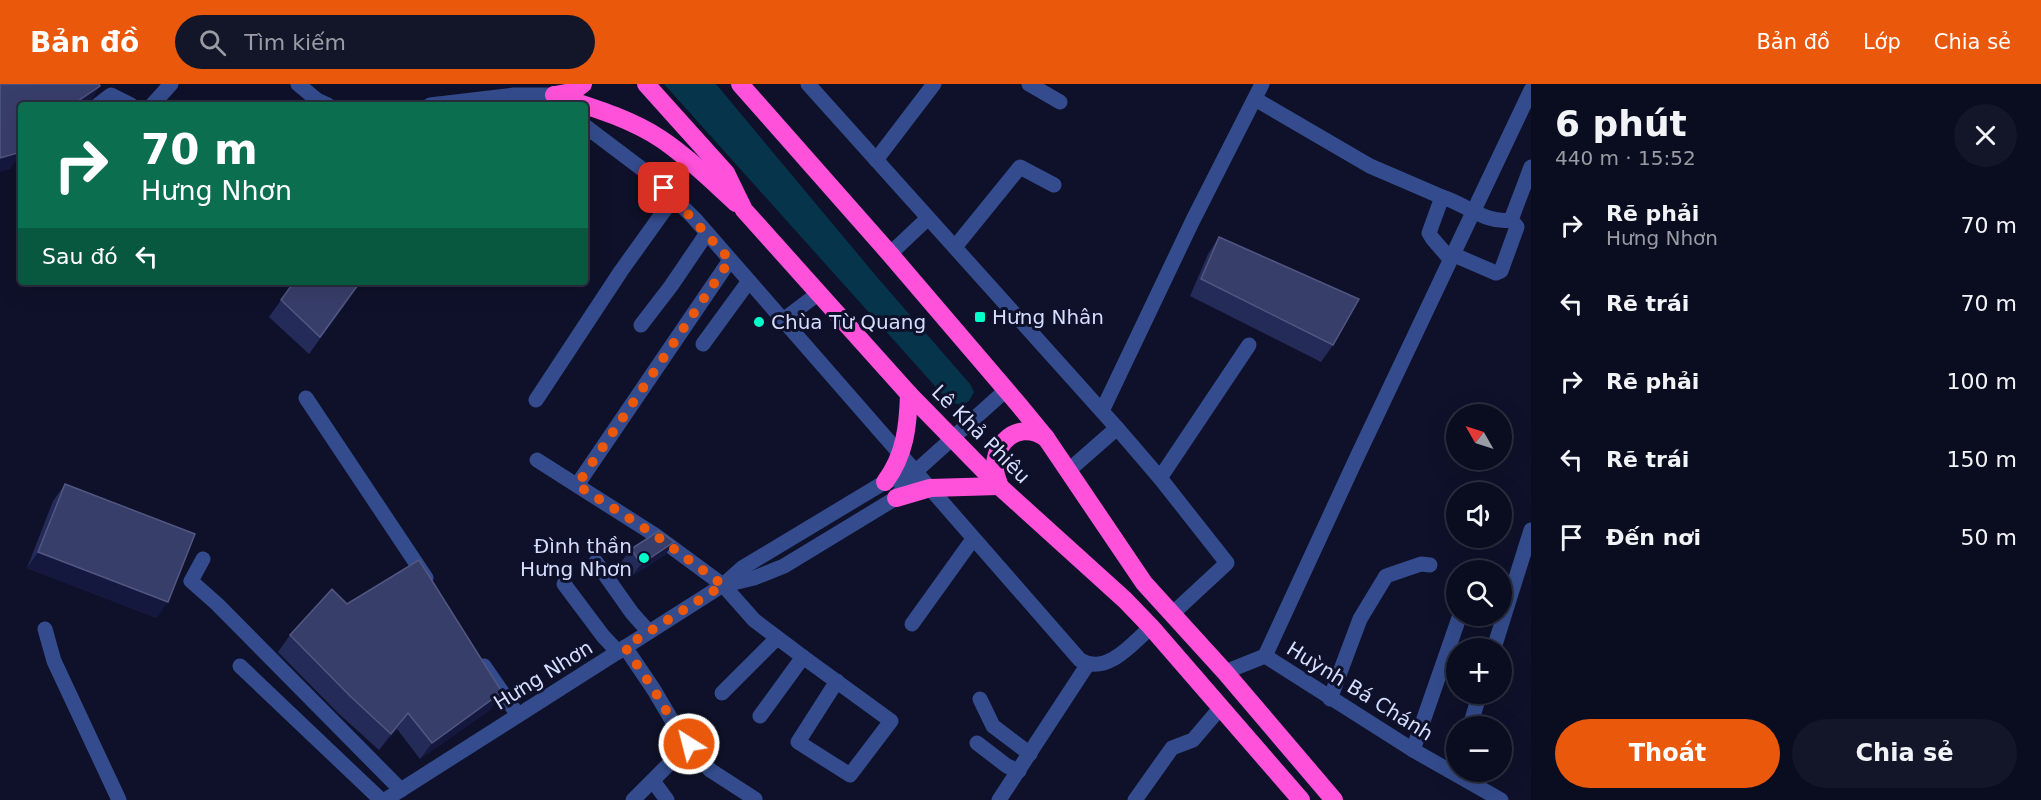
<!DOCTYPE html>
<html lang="vi">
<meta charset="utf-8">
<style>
body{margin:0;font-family:"DejaVu Sans",sans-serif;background:#131628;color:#f1f3f6;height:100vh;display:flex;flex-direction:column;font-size:22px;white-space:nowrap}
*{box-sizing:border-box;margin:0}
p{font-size:20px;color:#999ca4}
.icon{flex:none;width:33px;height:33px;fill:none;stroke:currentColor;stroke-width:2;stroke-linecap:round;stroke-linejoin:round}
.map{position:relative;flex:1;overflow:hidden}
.drawer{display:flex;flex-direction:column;background:#0a0d1f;width:510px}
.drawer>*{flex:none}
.top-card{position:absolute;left:18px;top:18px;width:570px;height:183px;border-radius:6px;box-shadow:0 6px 24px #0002,0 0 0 2px #2a2d3d;background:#0b6e4f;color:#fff;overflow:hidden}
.needle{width:39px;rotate:309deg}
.controls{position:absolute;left:1446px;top:320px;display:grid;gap:12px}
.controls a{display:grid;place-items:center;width:66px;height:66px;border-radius:50%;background:#0a0d1f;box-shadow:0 6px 24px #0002,0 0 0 2px #2a2d3d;font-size:30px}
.pin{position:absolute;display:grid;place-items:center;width:51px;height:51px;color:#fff;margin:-26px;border-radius:12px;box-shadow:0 3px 9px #0006}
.me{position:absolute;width:66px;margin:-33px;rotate:324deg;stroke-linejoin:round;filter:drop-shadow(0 0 4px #0008)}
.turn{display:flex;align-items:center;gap:21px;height:126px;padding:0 24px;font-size:27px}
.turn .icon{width:78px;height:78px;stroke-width:2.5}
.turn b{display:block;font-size:42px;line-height:51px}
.then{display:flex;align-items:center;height:57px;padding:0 24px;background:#0003;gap:12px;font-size:22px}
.round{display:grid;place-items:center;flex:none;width:63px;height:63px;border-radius:32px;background:#131628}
.overview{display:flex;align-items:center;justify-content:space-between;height:102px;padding:0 24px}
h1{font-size:36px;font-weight:600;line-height:45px}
.action{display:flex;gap:12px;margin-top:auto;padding:12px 24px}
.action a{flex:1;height:69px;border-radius:36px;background:#ea580c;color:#fff;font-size:24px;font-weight:600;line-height:69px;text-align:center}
.action a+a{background:#131628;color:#f1f3f6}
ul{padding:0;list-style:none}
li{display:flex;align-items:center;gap:18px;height:78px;padding:0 24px}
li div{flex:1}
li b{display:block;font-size:22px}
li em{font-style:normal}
header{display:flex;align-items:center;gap:36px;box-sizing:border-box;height:84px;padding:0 30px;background:#ea580c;color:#fff}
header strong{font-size:28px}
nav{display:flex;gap:33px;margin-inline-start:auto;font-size:21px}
.search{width:420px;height:54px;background:#131628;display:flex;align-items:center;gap:15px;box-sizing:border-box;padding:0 21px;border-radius:33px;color:#999ca4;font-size:22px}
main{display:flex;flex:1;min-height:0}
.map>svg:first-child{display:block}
</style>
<header>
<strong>Bản đồ</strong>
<div class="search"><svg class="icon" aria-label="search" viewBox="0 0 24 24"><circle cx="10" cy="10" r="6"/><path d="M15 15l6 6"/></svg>Tìm kiếm</div>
<nav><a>Bản đồ</a><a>Lớp</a><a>Chia sẻ</a></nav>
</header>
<main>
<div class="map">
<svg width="1531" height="716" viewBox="0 0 1531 716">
<rect width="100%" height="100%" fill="#0e1129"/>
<path fill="#05344b" d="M 664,0 L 716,0 L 877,193 L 970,300 L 974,308 L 969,317 L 962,321 L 953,319 L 943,311 Z"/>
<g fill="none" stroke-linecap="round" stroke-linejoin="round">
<g stroke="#344c8d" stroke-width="15">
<path d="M 298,0 L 317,16 L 328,21"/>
<path d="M 808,0 L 1117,344 L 1160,394 L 1227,479 L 1172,530"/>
<path d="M 1029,0 L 1060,18"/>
<path d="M 1255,15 L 1370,82 L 1442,113"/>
<path d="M 98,21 L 111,11 L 131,21"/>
<path d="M 152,21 L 171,0"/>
<path d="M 430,21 L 514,11 L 554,11"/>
<path d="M 585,42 L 650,91 L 694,134 L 1080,576 C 1107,592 1133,559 1151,543"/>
<path d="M 876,76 L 934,0"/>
<path d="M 955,163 L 1020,83 L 1054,101"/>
<path d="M 890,170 L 928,134"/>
<path d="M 1452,170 L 1496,189 L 1501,187 L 1517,143 L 1511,136 L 1531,83"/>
<path d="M 1450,175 L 1432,154 L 1429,149 L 1442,113 C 1466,120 1485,140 1511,136"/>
<path d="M 783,236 L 819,209"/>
<path d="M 641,241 L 671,202 L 707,149"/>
<path d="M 703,260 L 749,197"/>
<path d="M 306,314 L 426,494"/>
<path d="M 536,316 L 621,187 L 674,113"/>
<path d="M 1102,327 L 1193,136 L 1262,0"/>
<path d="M 537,376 L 655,451 L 723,501 L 754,536 L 803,573 L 760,632"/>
<path d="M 1068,387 L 1117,344"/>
<path d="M 1160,394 L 1249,261"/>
<path d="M 577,401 L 730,176"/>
<path d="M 203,475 L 191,497 L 217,520 L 401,706"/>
<path d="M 596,478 L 632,529 L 649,548"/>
<path d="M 564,500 L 603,552 L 618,568"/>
<path d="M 725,501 L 754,494 L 784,482 L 896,414 L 915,388 L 1006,306"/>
<path d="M 912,540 L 973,455"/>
<path d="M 45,545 L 54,577 L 119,716"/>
<path d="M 625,563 L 654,606 L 677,645 L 710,686 L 755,715"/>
<path d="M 1494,564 L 1531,446"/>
<path d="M 1265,572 L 1357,373 L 1531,6"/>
<path d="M 803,573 L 891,637 L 850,691 L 798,658 L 837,597"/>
<path d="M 240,582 L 381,716"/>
<path d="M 484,582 L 518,631"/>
<path d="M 1225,588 L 1265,572 L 1413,666 L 1501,716"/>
<path d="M 722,609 L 777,554"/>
<path d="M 980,615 L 993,642 L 1030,670"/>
<path d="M 1330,615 L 1360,535 L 1386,492 L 1421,480 L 1430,481"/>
<path d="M 1470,642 L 1480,609"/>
<path d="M 977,659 L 1007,682 L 1019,687"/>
<path d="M 1413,666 L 1460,531"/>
<path d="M 653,697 L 667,716"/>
<path d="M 385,716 L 723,501 L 742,484 L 885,398 L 915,388"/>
<path d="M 633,716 L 689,660"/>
<path d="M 999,716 L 1088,580"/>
<path d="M 1135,716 L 1172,664 L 1193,656 L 1221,623"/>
</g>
<g stroke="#ff51d9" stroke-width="18">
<path d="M 646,0 L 726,89 L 744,126 L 909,310 L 999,402 L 1125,516 L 1151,543 L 1301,716"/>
<path d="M 740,0 L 890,170 L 1019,321 L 1046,354 L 1144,499 L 1225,588 L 1334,716"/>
<path d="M 554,11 C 591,23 629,34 661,55 C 688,73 712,97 736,119"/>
<path d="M 555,11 L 572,8 L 583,0"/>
<path d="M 885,398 C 905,371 908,343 909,310"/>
<path d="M 999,400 C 984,368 1014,332 1046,354"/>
<path d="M 896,414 L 930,404 L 999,402"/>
</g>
</g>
<g fill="#252b59">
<path d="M 1219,153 L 1333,261 L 1321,278 L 1190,212 L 1208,170 Z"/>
<path d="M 294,198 L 361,198 L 309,270 L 269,233 Z"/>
<path d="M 65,400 L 157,534 L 27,484 L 53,417 Z"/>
<path d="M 674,458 L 665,471 L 632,492 L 622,477 L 631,465 Z"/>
<path d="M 347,520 L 491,625 L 420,675 L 397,645 L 379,666 L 338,629 L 278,568 L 290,551 Z"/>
</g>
<g fill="#14183e">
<path d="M 100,2 L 89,19 L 86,21 L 72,21 Z"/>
<path d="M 21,68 L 21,71 L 10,85 L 0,88 L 0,74 Z"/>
<path d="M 674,458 L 665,471 L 632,492 L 641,480 Z"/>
<path d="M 38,468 L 168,518 L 157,534 L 27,484 Z"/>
<path d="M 502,608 L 491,625 L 420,675 L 432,659 Z"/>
<path d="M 408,629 L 397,645 L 379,666 L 391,650 Z"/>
</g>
<g fill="#383e6a" stroke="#515782" stroke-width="1.5">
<path d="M 0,0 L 99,0 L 100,2 L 72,21 L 21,21 L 21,68 L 0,74 Z"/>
<path d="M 1219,153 L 1359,215 L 1333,261 L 1201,195 Z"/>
<path d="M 294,198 L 360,198 L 320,253 L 281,216 Z"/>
<path d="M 65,400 L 195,450 L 168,518 L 38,468 Z"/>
<path d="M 659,447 L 674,458 L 641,480 L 631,465 Z"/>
<path d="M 419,476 L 502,608 L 432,659 L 408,629 L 391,650 L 350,612 L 290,551 L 332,505 L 347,520 Z"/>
</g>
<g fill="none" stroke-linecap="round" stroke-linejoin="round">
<path stroke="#ea580c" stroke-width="10" stroke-dasharray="0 18" d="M 664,104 L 730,176 L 577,401 L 655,451 L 723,501 L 625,563 L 654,606 L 677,645 L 689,660"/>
</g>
<g fill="#02ffcb" stroke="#0e1129" stroke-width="2">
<rect x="974" y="227" width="12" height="12" rx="3"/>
<circle cx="759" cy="238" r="6"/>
<circle cx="644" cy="474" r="6"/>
</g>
<g text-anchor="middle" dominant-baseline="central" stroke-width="6" stroke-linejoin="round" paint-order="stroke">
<g font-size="20" fill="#d6deff" stroke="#0e1129" text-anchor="start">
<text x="992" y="233">Hưng Nhân</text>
<text x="771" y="238">Chùa Từ Quang</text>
<text x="632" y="462" text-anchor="end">Đình thần<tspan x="632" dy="23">Hưng Nhơn</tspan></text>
</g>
<g font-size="20" fill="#d6deff" stroke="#0e1129">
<text transform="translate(981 350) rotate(45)">Lê Khả Phiêu</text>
<text transform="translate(543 591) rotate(-32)">Hưng Nhơn</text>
<text transform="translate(1360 607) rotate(32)">Huỳnh Bá Chánh</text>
</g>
</g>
</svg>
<div class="controls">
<a><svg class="needle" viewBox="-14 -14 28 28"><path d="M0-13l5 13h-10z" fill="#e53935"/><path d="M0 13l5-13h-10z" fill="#999ca4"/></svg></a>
<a><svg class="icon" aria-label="sound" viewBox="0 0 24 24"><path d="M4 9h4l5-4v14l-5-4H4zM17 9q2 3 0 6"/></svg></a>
<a><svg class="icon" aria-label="search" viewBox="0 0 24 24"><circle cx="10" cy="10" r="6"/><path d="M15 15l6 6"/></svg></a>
<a>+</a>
<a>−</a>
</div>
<div class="pin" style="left:664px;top:104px;background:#d93025"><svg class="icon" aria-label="arrive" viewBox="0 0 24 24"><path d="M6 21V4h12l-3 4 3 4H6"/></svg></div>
<svg class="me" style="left:689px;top:660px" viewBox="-20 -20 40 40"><circle r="17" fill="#ea580c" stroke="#fff" stroke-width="3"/><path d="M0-11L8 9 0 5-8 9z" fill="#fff"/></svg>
<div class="top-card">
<div class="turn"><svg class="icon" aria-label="right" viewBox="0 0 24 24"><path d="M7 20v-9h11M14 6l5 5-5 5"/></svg><div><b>70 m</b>Hưng Nhơn</div></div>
<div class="then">Sau đó<svg class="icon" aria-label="left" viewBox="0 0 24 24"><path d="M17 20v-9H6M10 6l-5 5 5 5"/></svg></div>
</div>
</div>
<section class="drawer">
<div class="overview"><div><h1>6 phút</h1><p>440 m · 15:52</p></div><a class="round"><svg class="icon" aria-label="close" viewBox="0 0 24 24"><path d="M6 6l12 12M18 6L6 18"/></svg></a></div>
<ul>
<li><svg class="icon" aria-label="right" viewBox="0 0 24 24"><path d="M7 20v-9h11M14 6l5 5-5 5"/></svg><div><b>Rẽ phải</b><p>Hưng Nhơn</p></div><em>70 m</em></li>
<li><svg class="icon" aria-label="left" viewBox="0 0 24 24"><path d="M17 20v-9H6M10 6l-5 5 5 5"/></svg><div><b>Rẽ trái</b></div><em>70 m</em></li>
<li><svg class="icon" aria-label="right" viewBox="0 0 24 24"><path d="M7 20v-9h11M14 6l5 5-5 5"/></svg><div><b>Rẽ phải</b></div><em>100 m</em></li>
<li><svg class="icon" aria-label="left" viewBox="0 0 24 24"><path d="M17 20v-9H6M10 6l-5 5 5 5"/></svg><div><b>Rẽ trái</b></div><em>150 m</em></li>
<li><svg class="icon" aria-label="arrive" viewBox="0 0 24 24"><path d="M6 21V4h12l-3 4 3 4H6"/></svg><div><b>Đến nơi</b></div><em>50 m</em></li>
</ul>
<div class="action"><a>Thoát</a><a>Chia sẻ</a></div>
</section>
</main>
